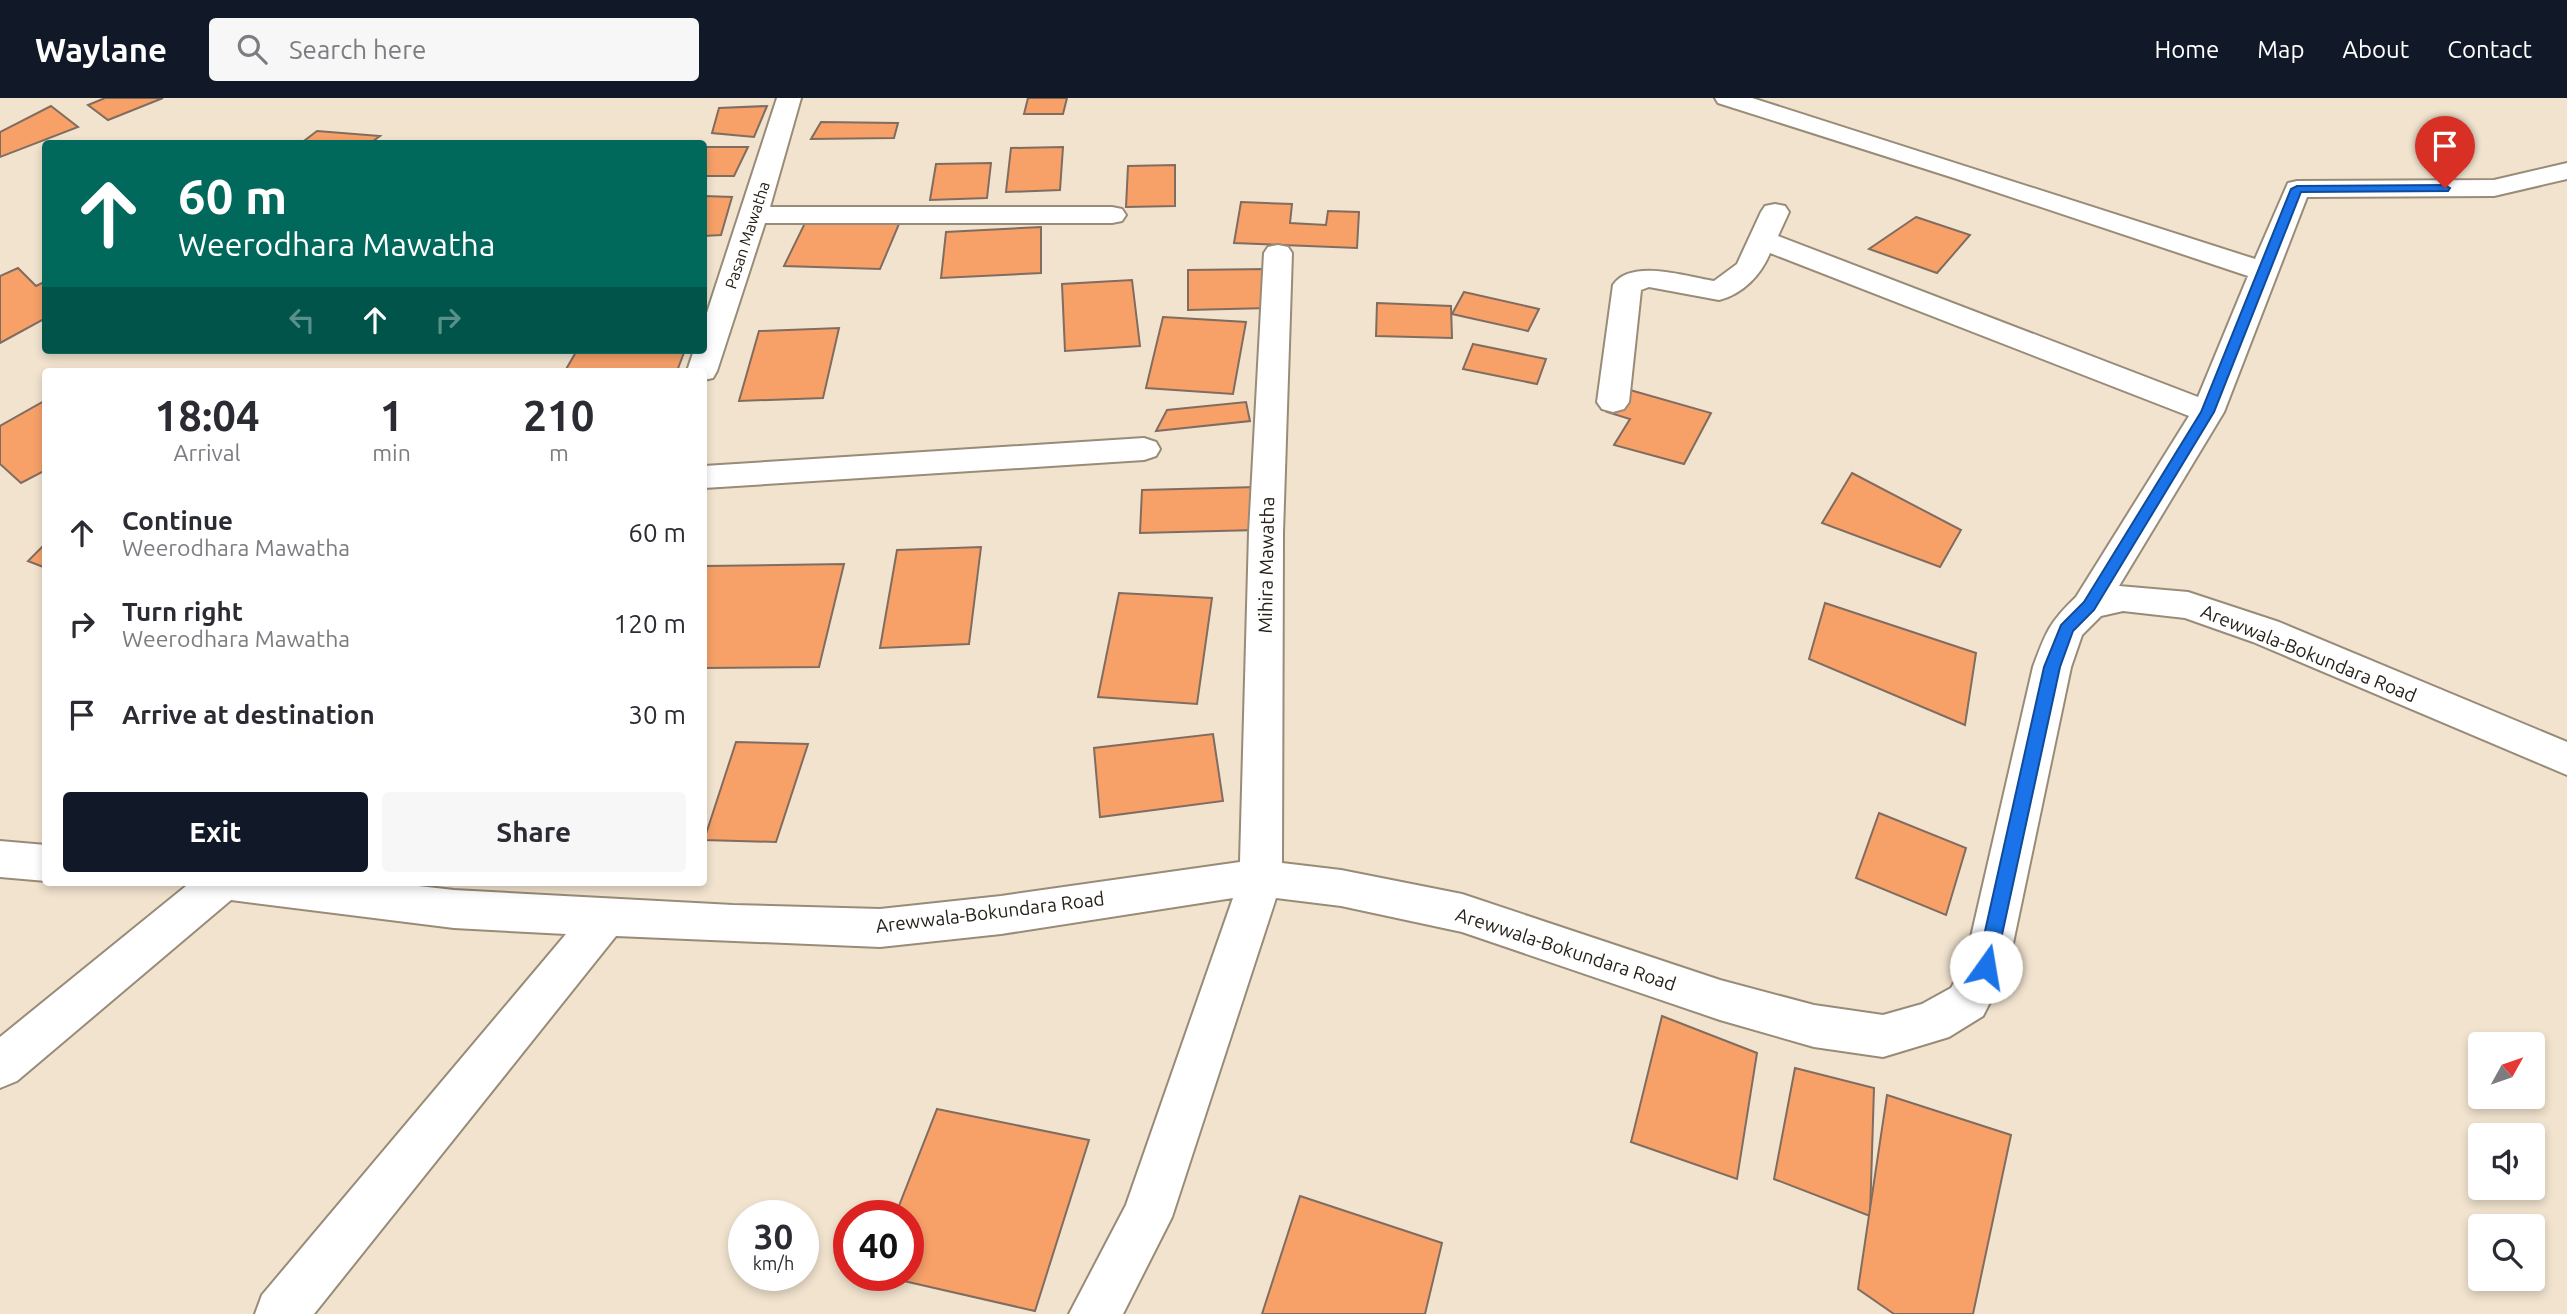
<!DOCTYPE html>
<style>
body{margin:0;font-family:Ubuntu,sans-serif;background:#f7f7f7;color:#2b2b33;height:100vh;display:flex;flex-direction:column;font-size:26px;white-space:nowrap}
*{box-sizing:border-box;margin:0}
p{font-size:23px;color:#7c7c81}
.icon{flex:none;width:38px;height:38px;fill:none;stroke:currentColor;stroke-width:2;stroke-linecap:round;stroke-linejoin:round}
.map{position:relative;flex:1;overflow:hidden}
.panel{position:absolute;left:42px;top:270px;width:665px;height:518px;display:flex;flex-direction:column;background:#fff;border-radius:7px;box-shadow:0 4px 10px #0003}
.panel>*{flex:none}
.hud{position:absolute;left:42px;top:42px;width:665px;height:214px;border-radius:7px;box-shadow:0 4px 10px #0003;background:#00695c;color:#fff;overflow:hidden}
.needle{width:46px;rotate:50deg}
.fabs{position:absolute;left:2468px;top:934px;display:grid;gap:14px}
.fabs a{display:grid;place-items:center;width:77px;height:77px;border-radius:7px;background:#fff;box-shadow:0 4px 10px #0003;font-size:35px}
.speed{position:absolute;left:728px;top:1102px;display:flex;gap:14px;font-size:35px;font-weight:700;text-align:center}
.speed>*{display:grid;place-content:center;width:91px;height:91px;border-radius:50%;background:#fff;box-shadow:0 4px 10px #0003;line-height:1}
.speed small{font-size:18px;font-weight:400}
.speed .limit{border:10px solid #d22;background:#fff;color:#111}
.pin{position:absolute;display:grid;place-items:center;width:60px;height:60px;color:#fff;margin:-72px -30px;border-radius:50% 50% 50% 0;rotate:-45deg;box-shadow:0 0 7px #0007}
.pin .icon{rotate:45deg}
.me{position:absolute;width:77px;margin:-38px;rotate:13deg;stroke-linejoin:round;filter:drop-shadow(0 0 5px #0008)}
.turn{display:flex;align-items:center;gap:24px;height:147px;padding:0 21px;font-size:32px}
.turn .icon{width:91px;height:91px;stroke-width:2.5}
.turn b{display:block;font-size:49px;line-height:60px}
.lanes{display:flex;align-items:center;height:66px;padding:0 21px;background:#0003;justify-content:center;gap:35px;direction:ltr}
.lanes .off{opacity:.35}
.eta{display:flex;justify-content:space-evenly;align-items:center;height:119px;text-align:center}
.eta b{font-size:42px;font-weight:600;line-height:49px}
.primary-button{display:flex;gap:14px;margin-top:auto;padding:14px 21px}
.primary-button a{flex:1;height:80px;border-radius:7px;background:#111827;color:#fff;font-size:28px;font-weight:600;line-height:80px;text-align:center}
.primary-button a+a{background:#f7f7f7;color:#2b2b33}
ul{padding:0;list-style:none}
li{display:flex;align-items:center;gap:21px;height:91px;padding:0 21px}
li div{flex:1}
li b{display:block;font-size:26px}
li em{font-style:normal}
header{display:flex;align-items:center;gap:42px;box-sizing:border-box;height:98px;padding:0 35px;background:#111827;color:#fff}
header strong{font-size:33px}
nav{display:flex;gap:38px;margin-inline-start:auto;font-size:24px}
.search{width:490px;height:63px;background:#f7f7f7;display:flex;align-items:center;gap:18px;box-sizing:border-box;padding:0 24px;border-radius:7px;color:#7c7c81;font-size:26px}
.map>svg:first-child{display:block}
</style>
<header>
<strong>Waylane</strong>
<div class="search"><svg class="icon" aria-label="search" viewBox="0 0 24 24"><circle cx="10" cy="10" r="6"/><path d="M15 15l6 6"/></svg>Search here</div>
<nav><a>Home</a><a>Map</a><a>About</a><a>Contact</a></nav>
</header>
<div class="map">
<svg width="2567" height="1216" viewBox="0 0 2567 1216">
<rect width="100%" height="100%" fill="#f1e3ce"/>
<g fill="#f7a169" stroke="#816c60" stroke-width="2">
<path d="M 105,0 L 163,0 L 108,22 L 88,7 Z"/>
<path d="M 1028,0 L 1067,0 L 1063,16 L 1024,16 Z"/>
<path d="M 51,8 L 78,29 L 0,59 L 0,34 Z"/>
<path d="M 767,8 L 754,39 L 712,35 L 719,10 Z"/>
<path d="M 821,24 L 898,25 L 894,40 L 811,41 Z"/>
<path d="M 317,33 L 380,38 L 369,46 L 300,46 Z"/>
<path d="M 704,49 L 748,49 L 734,78 L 704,78 Z"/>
<path d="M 1063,49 L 1060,92 L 1006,94 L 1011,50 Z"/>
<path d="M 991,65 L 987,100 L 930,102 L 936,66 Z"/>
<path d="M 1175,67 L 1175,108 L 1126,109 L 1128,68 Z"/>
<path d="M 704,98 L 732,99 L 721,137 L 704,138 Z"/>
<path d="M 1241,104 L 1292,106 L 1290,125 L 1326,127 L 1328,113 L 1359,114 L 1357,150 L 1234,145 Z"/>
<path d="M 1916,119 L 1970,137 L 1937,175 L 1869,151 Z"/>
<path d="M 806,123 L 899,126 L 880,171 L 784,168 Z"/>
<path d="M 1041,129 L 1041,175 L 941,180 L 946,134 Z"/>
<path d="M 18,170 L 36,188 L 46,183 L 46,220 L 0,245 L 0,178 Z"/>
<path d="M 1268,171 L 1270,210 L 1188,212 L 1188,172 Z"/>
<path d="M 1132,182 L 1140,248 L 1065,253 L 1062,186 Z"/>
<path d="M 1464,194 L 1539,211 L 1528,233 L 1452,216 Z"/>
<path d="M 1377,205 L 1451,208 L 1452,240 L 1376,238 Z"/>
<path d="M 1163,219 L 1246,224 L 1233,296 L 1146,290 Z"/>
<path d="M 839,230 L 823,300 L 739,303 L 759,233 Z"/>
<path d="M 1473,246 L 1546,261 L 1537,286 L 1463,271 Z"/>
<path d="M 685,252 L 677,273 L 565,273 L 576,254 Z"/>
<path d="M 1623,290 L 1711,315 L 1684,366 L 1614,347 L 1630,321 L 1607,314 Z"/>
<path d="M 46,302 L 46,372 L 21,385 L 0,366 L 0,328 Z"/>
<path d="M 1246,304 L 1250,323 L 1156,333 L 1167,312 Z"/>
<path d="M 1852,375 L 1961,432 L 1940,469 L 1822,425 Z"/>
<path d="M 1256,389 L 1257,432 L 1140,435 L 1142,392 Z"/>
<path d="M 46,445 L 46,470 L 28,463 Z"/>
<path d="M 981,449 L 969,546 L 880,550 L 897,452 Z"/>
<path d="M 844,466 L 819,569 L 704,570 L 704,468 Z"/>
<path d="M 1119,495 L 1212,500 L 1197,606 L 1098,599 Z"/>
<path d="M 1825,505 L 1976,555 L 1965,627 L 1809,561 Z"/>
<path d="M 1213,636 L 1223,703 L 1100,719 L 1094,650 Z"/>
<path d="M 736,644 L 808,646 L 776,744 L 704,742 Z"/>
<path d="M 1879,715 L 1966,750 L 1946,817 L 1856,780 Z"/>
<path d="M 1662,918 L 1757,955 L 1737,1081 L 1631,1044 Z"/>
<path d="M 1795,970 L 1874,990 L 1870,1118 L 1774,1081 Z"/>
<path d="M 1887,997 L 2011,1037 L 1973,1216 L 1894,1216 L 1858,1191 Z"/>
<path d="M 937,1011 L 1089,1042 L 1035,1213 L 882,1178 L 908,1178 L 908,1118 L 895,1118 Z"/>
<path d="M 1300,1098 L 1442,1145 L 1425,1216 L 1262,1216 Z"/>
</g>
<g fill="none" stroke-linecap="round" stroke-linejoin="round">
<g stroke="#988b78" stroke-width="4">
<g id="minor">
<path d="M 777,0 L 801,0 L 770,109 L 1112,109 L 1122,111 L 1126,117 L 1122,123 L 1112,125 L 765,125 L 717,273 L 713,280 L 704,282 L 704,273 L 687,273 L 694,252 L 704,252 L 704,224 Z"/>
<path d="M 1715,0 L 1752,0 L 2255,161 L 2288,85 L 2297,83 L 2494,82 L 2567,65 L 2567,81 L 2494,98 L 2307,99 L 2224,314 L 2119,488 L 2188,494 L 2279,524 L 2567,644 L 2567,677 L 2253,544 L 2185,520 L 2123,513 L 2101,518 L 2082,537 L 2071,569 L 2008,869 L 1983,918 L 1949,939 L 1883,959 L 1814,949 L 1720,922 L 1462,834 L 1341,808 L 1276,800 L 1172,1119 L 1123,1216 L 1069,1216 L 1126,1107 L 1233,800 L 1001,836 L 880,849 L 616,838 L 314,1216 L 255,1216 L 262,1197 L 566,836 L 454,830 L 231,802 L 17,983 L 0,990 L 0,939 L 191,784 L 383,784 L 454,792 L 733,807 L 880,811 L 1001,798 L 1240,764 L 1249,435 L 1264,155 L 1268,149 L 1278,147 L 1288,149 L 1292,155 L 1283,435 L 1282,765 L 1341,772 L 1462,796 L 1720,882 L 1814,907 L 1883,917 L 1922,906 L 1951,890 L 1965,865 L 2033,569 C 2046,534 2049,525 2076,499 L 2189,318 L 1770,155 C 1761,177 1743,196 1719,202 L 1649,189 L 1641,192 L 1629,304 L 1624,311 L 1613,314 L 1602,311 L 1597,304 L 1613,187 C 1631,160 1687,179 1714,183 L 1737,166 L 1761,114 L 1765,108 L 1775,106 L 1785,108 L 1789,114 L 1778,138 L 2198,299 L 2248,178 L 1954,80 L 1718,5 Z"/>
<path d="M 1144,340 L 1156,344 L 1160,351 L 1156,358 L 1144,362 L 704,390 L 704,368 Z"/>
<path d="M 0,743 L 46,747 L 46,783 L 0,779 Z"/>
</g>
</g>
<use href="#minor" fill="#fff" fill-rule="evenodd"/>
</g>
<path fill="#1a73e8" stroke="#114b97" stroke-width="2" d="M 2445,87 L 2450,90 L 2448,93 L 2301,94 L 2214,314 L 2094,512 L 2073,533 L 2060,569 L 1995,869 L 1992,875 L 1986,877 L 1979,875 L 1977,869 L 2044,569 L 2061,527 L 2084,504 L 2201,314 L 2291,91 L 2297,88 Z"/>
<g text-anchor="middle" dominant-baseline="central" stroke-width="5" stroke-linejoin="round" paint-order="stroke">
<g font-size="16" fill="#262119" stroke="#fff">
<text transform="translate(747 137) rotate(-72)">Pasan Mawatha</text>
</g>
<g font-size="19" fill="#262119" stroke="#fff">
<text transform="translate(1266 467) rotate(-89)">Mihira Mawatha</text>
<text transform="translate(2309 555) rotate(22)">Arewwala-Bokundara Road</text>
<text transform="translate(990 814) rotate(-7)">Arewwala-Bokundara Road</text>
<text transform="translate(1566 851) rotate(18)">Arewwala-Bokundara Road</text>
</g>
</g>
</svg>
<div class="fabs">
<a><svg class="needle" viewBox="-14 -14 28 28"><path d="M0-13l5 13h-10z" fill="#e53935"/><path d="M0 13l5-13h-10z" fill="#7c7c81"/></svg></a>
<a><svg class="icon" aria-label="sound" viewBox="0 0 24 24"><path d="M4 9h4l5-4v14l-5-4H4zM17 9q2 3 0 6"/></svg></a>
<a><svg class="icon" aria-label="search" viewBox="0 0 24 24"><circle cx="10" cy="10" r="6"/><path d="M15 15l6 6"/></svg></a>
</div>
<div class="speed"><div>30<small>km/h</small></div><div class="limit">40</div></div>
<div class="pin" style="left:2445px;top:90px;background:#d93025"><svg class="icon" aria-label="arrive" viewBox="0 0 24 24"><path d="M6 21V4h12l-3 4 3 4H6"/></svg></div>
<svg class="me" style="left:1986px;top:869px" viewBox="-20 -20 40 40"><circle r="19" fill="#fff"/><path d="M0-13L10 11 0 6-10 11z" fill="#1a73e8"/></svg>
<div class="hud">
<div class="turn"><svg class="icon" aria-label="ahead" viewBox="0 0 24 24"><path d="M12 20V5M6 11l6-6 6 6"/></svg><div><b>60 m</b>Weerodhara Mawatha</div></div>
<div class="lanes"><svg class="icon off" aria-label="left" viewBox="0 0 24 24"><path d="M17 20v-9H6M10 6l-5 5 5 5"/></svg><svg class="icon" aria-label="ahead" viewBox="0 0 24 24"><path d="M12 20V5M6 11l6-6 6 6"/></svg><svg class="icon off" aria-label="right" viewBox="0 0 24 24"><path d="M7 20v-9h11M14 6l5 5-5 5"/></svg></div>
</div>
<section class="panel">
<div class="eta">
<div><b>18:04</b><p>Arrival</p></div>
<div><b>1</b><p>min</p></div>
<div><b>210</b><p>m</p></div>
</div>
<ul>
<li><svg class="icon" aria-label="ahead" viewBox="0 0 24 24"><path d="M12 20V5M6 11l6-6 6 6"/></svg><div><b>Continue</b><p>Weerodhara Mawatha</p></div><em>60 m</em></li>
<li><svg class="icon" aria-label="right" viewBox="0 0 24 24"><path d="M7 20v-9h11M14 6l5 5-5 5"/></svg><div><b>Turn right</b><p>Weerodhara Mawatha</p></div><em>120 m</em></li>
<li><svg class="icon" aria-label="arrive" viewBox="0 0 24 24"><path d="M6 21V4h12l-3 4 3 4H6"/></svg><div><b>Arrive at destination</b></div><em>30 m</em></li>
</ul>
<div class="primary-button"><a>Exit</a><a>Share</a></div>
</section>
</div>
